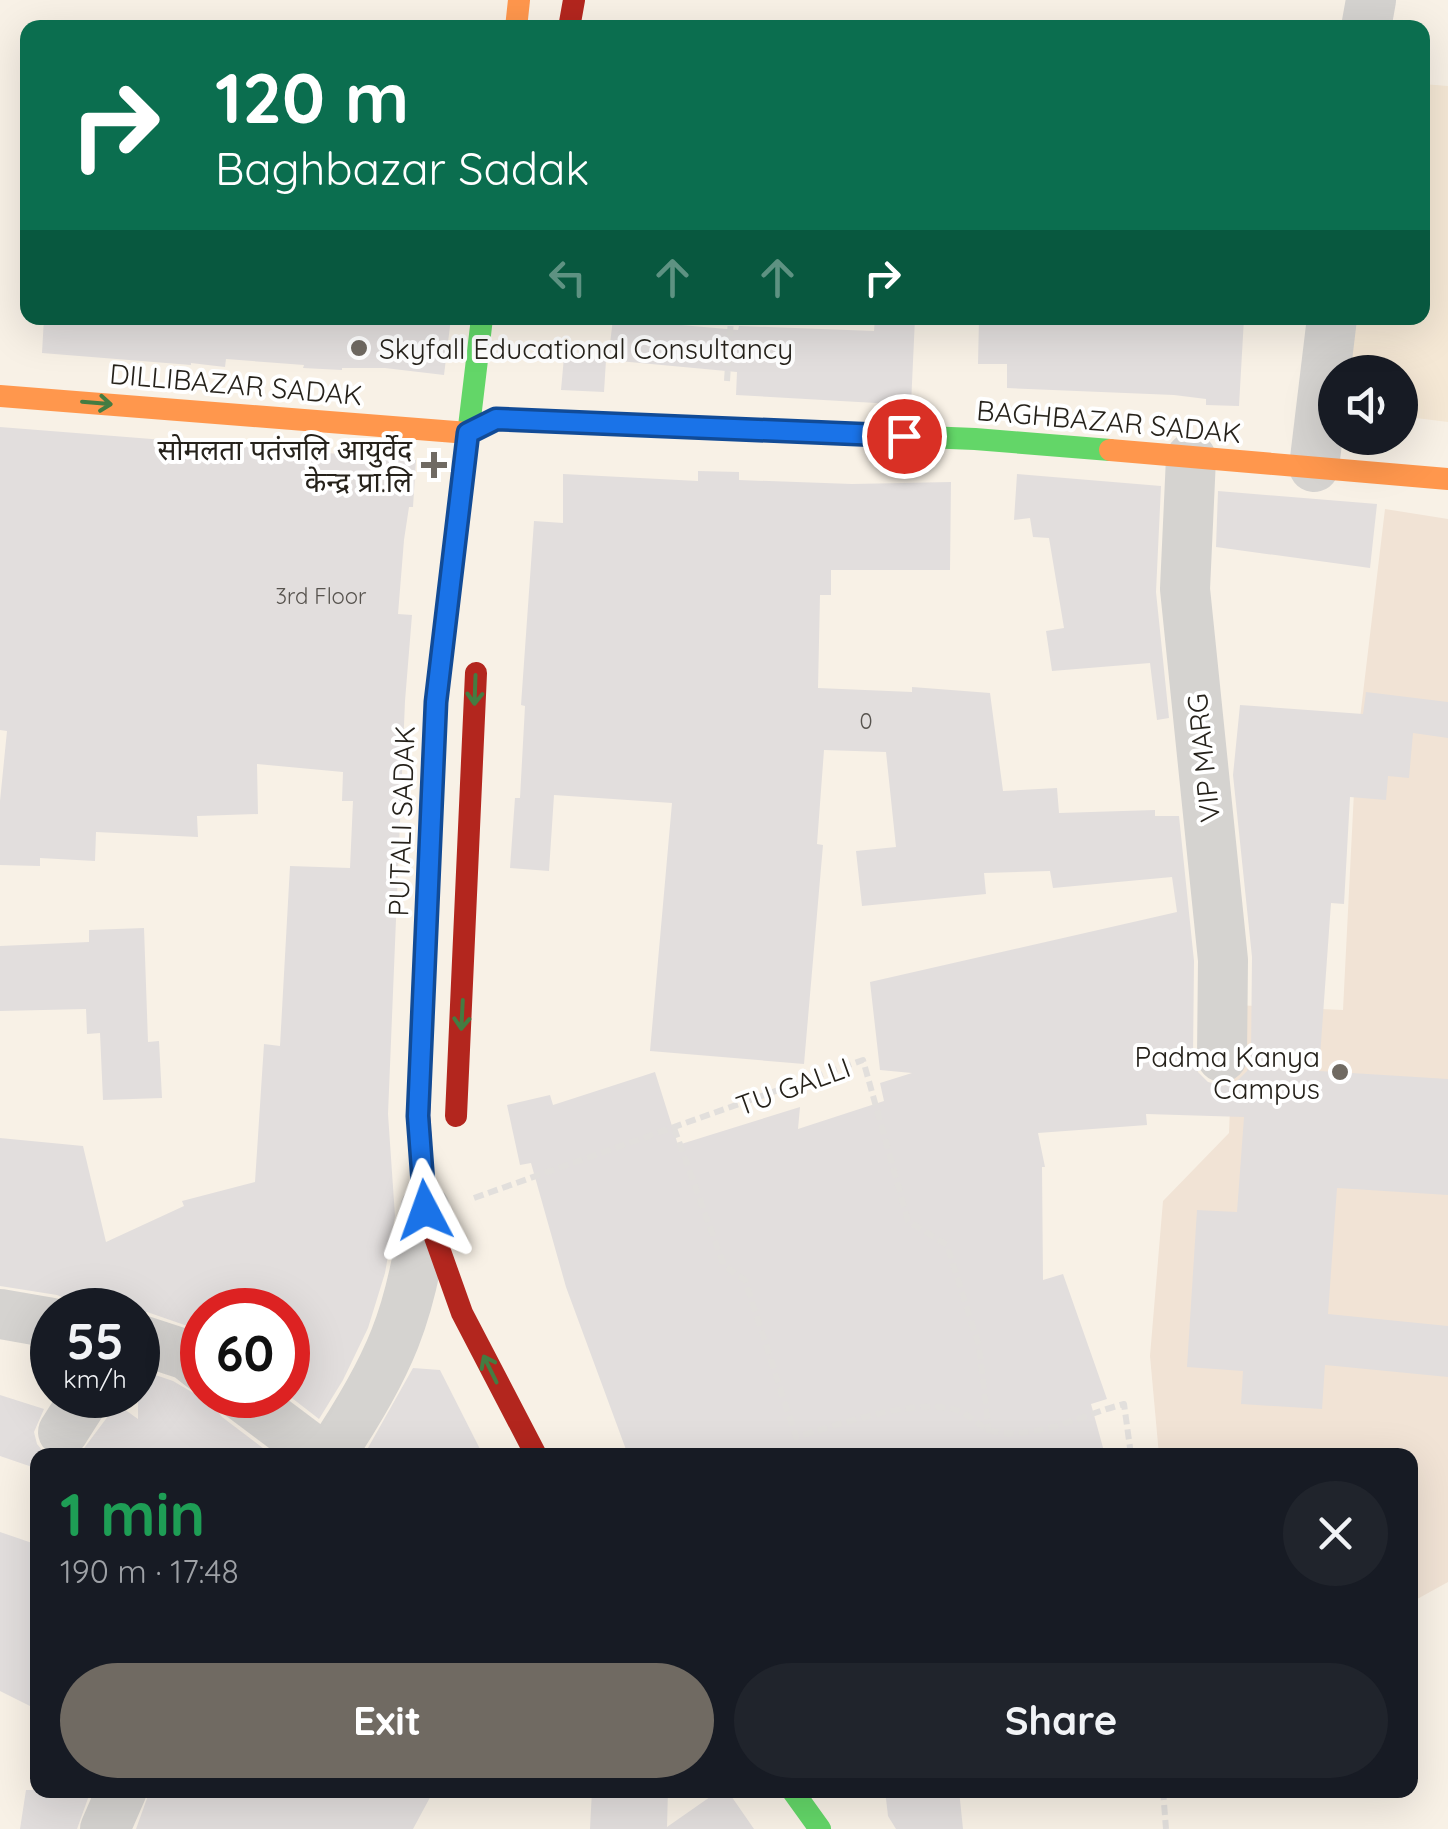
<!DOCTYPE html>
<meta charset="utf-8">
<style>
body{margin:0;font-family:Quicksand,"Noto Sans Devanagari",sans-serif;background:#20242c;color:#f1f3f6;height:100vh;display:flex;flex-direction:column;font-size:38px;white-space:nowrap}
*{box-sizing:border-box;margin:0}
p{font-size:32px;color:#9ea1a6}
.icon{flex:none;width:55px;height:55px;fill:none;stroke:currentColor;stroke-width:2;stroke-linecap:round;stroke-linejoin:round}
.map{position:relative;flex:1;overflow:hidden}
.details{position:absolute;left:30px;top:1448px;width:1388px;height:350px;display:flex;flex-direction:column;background:#171b24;border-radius:20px;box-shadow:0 10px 40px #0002}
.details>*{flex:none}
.hud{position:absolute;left:20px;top:20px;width:1410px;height:305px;border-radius:20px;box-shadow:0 10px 40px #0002;background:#0b6e4f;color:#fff;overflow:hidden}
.buttons{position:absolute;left:1318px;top:355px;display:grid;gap:20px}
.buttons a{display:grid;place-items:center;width:100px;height:100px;border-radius:50%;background:#171b24;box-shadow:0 10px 40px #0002;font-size:50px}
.speed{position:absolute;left:30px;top:1288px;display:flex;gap:20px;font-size:50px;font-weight:700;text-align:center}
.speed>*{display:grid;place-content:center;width:130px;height:130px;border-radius:50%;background:#171b24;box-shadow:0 10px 40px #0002;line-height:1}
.speed small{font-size:25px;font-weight:400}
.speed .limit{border:15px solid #d22;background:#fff;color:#111}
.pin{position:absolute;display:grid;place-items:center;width:85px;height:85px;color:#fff;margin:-42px;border:5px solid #fff;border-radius:50%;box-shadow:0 2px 10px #0007}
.me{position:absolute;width:110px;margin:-55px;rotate:356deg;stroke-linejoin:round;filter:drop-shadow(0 0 8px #0008)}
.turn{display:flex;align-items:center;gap:35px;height:210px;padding:0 30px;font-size:45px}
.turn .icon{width:130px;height:130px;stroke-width:2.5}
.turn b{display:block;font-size:70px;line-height:85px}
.lanes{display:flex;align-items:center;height:95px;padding:0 30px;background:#0003;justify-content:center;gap:50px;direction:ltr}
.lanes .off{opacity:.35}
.round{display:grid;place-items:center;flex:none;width:105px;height:105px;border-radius:52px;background:#20242c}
.head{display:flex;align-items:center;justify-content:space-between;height:170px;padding:0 30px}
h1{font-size:60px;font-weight:700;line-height:75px;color:#1e9e55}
.button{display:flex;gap:20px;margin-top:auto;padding:20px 30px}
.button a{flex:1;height:115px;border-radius:60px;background:#706a62;color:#fff;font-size:40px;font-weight:700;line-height:115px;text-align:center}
.button a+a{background:#20242c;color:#f1f3f6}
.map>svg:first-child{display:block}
</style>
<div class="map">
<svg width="1448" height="1829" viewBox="0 0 1448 1829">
<rect width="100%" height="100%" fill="#f8f1e6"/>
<path fill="#f5e8d5" d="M 1423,84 L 1448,86 L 1448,422 L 1400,416 L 1400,372 L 1335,372 L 1341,318 L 1422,318 Z"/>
<path fill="#f1e3d5" d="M 1385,509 L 1448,519 L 1448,1582 L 1410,1603 L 1410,1455 L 1159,1455 L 1150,1356 L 1163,1201 L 1229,1133 L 1234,1005 L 1343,1010 L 1356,752 Z"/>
<g fill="#e2dedd">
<path d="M 44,318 L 451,318 L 444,375 L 385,368 L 342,368 L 342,370 L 303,368 L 304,365 L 226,359 L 225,367 L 191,363 L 191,365 L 42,353 Z"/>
<path d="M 875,318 L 915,318 L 911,405 L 736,395 L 737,372 L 608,360 L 613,319 L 738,330 L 739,326 L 874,331 Z"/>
<path d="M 979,318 L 1244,318 L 1239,406 L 1206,405 L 1206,399 L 1174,395 L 1007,388 L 1007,364 L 978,364 Z"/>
<path d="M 564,357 L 606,360 L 604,392 L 561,390 Z"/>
<path d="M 0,427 L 416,460 L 413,507 L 409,507 L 404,540 L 398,614 L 412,615 L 405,701 L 388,1114 L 395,1216 L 385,1273 L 368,1328 L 343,1380 L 319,1419 L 288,1395 L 288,1310 L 202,1310 L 202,1331 L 147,1312 L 93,1310 L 94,1305 L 71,1301 L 57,1295 L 0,1286 L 0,1138 L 83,1146 L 106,1242 L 184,1206 L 182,1201 L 255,1182 L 264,1044 L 280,1046 L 290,866 L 350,868 L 353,801 L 342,801 L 343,772 L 257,764 L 258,814 L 197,816 L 198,837 L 96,832 L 95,861 L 40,858 L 40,866 L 0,865 L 0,801 L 7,731 L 0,730 Z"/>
<path d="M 698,471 L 739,472 L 739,480 L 852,484 L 951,482 L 950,570 L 831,570 L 831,595 L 820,595 L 818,688 L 912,692 L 912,687 L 990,693 L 1003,791 L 1057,788 L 1059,813 L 1155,810 L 1155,816 L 1179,816 L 1194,961 L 1193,1057 L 1198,1072 L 1208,1082 L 1223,1086 L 1237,1081 L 1247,1071 L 1251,1057 L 1252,957 L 1233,775 L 1240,705 L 1363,714 L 1366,692 L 1448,702 L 1448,738 L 1413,733 L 1409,778 L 1388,776 L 1386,800 L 1350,797 L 1344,904 L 1331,903 L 1319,1071 L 1448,1079 L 1448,1195 L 1337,1188 L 1328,1314 L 1448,1326 L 1448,1377 L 1325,1365 L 1322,1409 L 1241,1404 L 1243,1371 L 1187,1367 L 1197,1210 L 1237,1212 L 1244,1117 L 1146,1114 L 1147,1125 L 1038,1133 L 1045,1167 L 1042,1167 L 1043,1280 L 1063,1274 L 1107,1399 L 1091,1404 L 1105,1455 L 628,1455 L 566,1287 L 531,1163 L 520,1165 L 507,1105 L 550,1095 L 553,1105 L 655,1072 L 678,1145 L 800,1107 L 798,1129 L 884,1101 L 880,1083 L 912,1073 L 880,1070 L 870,982 L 1177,912 L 1172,877 L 1053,888 L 1050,871 L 984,873 L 986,894 L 862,906 L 856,851 L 896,847 L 886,752 L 824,750 L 817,844 L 823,845 L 804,1064 L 650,1051 L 672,803 L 554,795 L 549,871 L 510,868 L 515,798 L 520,798 L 525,706 L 521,705 L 534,521 L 563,523 L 563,474 L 698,481 Z"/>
<path d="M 1017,474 L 1161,486 L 1156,592 L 1169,718 L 1157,720 L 1150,663 L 1052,671 L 1046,631 L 1064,628 L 1049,538 L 1033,537 L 1030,518 L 1014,520 Z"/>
<path d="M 1218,491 L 1377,504 L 1370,568 L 1216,547 Z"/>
<path d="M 144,928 L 148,1042 L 159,1041 L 162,1098 L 103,1100 L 100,1033 L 87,1034 L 86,1009 L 0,1011 L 0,946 L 89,942 L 89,930 Z"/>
<path d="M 413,1368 L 440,1370 L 483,1455 L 364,1455 Z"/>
<path d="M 138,1369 L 173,1381 L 197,1395 L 212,1395 L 214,1407 L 222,1417 L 272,1455 L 79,1455 L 117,1404 L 138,1419 Z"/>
<path d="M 0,1395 L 44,1409 L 34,1432 L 37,1444 L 46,1455 L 38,1455 L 38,1469 L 0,1456 Z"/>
<path d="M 0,1532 L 38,1545 L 38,1710 L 0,1691 Z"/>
<path d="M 26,1790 L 91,1790 L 77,1829 L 20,1829 Z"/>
<path d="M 150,1790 L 434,1790 L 413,1829 L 136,1829 Z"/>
<path d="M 592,1790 L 668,1790 L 667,1827 L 720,1790 L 727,1790 L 754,1829 L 590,1829 Z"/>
<path d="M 885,1790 L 959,1790 L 963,1829 L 896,1829 L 888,1816 Z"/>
</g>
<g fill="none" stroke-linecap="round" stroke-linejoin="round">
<g stroke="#e2dfdc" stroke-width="6" stroke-dasharray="10 5" stroke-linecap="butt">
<path d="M 727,381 L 731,318"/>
<path d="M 674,1128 L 724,1266 L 745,1280 L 796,1437 C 839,1425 903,1401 948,1408 C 977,1412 976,1437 1019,1433 C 1056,1430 1089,1413 1124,1404 L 1131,1455"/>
<path d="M 474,1198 L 863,1060 L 908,1221 L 947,1245 L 979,1346 L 989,1433"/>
<path d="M 1163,1790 L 1166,1829"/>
</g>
<g stroke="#d5d3d0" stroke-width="50">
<path d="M 1366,28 L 1371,0"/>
<path d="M 1191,458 L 1185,589 L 1223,960 L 1222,1057"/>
<path d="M 1314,467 L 1332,318"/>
<path d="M 0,1314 L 52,1323"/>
<path d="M 138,1339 L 187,1355 L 202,1367"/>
<path d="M 240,1395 L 320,1455"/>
<path d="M 63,1432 L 84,1399 L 90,1395"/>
<path d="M 330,1455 C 389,1367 412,1315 425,1209"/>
<path d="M 105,1829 L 122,1790"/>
</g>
<g stroke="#63d668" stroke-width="22">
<path d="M 654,426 L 975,439 L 1110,450"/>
<path d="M 428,886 L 436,702 L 482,318"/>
<path d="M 792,1790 L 820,1829"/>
</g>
<g stroke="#ff974d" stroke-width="22">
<path d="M 516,28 L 519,0"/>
<path d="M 0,396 L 468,433 L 495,419 L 654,426"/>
<path d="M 1110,450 L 1448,479"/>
</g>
<g stroke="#b3261e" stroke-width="22">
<path d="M 569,28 L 574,0"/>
<path d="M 428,886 L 419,1115 L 425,1209 L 462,1313 L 536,1455"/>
<path d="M 456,1116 L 476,673"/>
</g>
</g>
<defs><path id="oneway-shaft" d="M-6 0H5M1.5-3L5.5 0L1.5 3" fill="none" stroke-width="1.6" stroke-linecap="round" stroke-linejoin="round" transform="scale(2.5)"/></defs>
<g stroke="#447c42">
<use href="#oneway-shaft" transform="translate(97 403) rotate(5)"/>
<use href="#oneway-shaft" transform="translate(475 690) rotate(92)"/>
<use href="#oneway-shaft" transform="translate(462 1015) rotate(93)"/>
<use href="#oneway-shaft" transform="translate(490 1369) rotate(-116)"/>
</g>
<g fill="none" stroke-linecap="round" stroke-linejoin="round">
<g stroke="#114b97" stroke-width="25">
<path id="route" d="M 425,1210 L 418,1116 L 436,702 L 468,433 L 496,419 L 904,436"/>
</g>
<use href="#route" stroke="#1a73e8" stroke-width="18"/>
</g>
<g fill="#706a62" stroke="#fff" stroke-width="4">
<circle cx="359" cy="348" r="10"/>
<path d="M429 450h10v10h10v10h-10v10h-10v-10h-10v-10h10z"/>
<circle cx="1340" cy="1072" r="10"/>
</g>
<g text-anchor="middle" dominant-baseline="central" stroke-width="8" stroke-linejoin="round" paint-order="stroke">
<g font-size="22" fill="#57534e">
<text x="321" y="596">3rd Floor</text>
<text x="866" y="721">0</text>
</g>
<g font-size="28" fill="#26221b" stroke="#fff" text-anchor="end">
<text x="379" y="348" text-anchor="start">Skyfall Educational Consultancy</text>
<text x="412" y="449">सोमलता पतंजलि आयुर्वेद<tspan x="412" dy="32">केन्द्र प्रा.लि</tspan></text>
<text x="1320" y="1056">Padma Kanya<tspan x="1320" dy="32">Campus</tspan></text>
</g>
<g font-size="28" fill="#26221b" stroke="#fff">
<text transform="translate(236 384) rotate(5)">DILLIBAZAR SADAK</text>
<text transform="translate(1109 421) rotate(5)">BAGHBAZAR SADAK</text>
<text transform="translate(1203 758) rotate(-96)">VIP MARG</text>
<text transform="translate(401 821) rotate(-88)">PUTALI SADAK</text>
<text transform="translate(793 1086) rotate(-20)">TU GALLI</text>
</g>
</g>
</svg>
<div class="buttons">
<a><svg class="icon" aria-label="sound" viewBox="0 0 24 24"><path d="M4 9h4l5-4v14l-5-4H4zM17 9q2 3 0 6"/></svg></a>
</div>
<div class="speed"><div>55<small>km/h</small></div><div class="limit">60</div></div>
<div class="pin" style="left:904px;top:436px;background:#d93025"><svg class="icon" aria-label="arrive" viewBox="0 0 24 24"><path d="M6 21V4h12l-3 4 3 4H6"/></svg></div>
<svg class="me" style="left:425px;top:1210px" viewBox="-20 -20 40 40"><path d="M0-17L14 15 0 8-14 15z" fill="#1a73e8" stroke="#fff" stroke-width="4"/></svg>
<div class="hud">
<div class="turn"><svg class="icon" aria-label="right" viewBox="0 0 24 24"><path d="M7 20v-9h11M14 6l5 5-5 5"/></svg><div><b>120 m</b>Baghbazar Sadak</div></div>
<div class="lanes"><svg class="icon off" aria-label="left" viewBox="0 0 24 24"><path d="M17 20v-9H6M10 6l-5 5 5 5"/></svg><svg class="icon off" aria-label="ahead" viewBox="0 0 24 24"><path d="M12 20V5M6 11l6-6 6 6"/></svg><svg class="icon off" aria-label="ahead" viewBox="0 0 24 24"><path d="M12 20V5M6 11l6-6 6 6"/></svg><svg class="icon" aria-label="right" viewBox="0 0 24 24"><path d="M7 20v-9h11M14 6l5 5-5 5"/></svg></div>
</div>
<section class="details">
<div class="head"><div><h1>1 min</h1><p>190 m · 17:48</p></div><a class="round"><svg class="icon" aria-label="close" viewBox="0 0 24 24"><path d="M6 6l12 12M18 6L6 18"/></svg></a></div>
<div class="button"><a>Exit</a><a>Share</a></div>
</section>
</div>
